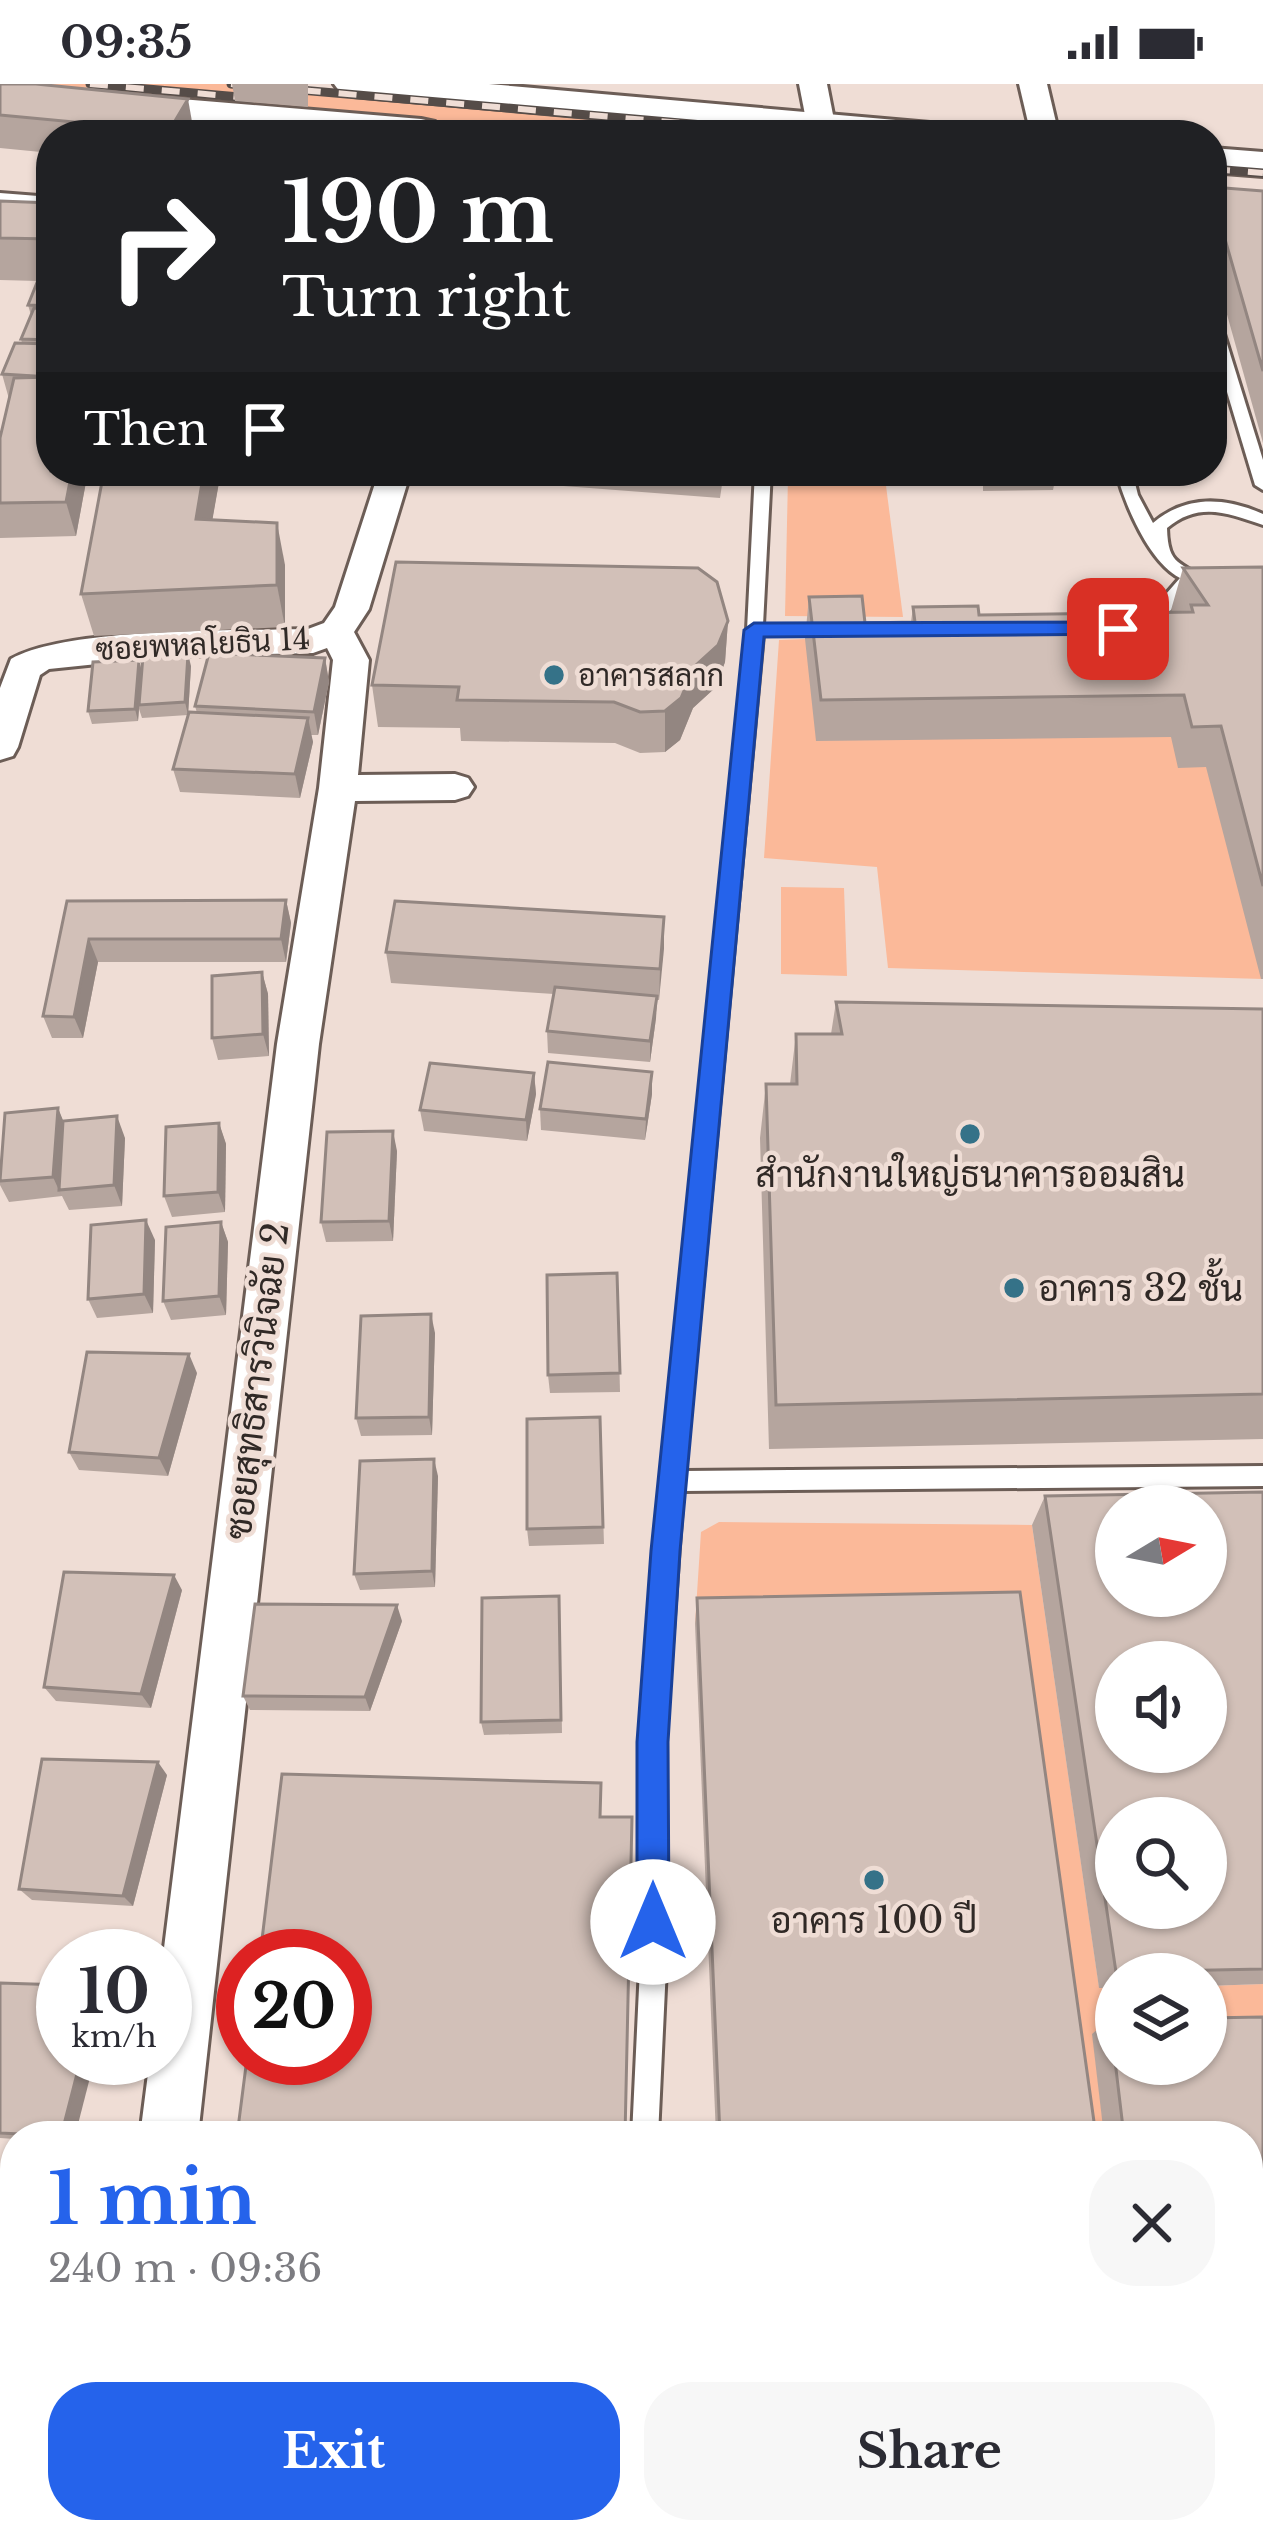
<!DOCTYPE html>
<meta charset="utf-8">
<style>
body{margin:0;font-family:"Libre Baskerville",Sarabun,serif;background:#f7f7f7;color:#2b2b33;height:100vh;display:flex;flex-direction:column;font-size:45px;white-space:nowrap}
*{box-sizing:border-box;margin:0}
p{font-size:39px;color:#7c7c81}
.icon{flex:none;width:66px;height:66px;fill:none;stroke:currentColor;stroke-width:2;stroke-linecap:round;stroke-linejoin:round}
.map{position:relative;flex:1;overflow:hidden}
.panel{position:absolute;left:0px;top:2037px;width:1263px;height:423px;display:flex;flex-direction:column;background:#fff;border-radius:48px 48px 0 0;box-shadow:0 3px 9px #0004}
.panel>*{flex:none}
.guide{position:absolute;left:36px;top:36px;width:1191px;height:366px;border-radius:48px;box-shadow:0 3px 9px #0004;background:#202124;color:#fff;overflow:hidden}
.needle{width:78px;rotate:80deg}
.fabs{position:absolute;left:1095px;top:1401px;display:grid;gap:24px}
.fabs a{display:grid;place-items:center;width:132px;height:132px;border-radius:50%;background:#fff;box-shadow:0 3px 9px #0004;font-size:60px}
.speed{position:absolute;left:36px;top:1845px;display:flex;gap:24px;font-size:60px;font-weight:700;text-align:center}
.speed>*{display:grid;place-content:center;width:156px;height:156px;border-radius:50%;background:#fff;box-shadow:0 3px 9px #0004;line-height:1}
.speed small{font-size:30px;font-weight:400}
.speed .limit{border:18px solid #d22;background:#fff;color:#111}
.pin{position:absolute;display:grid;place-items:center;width:102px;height:102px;color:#fff;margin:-51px;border-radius:24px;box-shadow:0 6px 18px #0006}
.me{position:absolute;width:132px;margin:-66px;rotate:0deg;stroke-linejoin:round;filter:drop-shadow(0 0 9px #0008)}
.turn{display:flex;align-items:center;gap:42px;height:252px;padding:0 48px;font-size:54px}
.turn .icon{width:156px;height:156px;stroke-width:2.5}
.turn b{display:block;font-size:84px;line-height:102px}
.then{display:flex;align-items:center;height:114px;padding:0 48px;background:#0003;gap:24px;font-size:45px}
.round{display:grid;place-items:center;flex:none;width:126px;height:126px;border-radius:48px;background:#f7f7f7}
.headline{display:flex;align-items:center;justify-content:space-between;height:204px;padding:0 48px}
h1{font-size:72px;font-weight:700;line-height:90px;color:#2563eb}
.button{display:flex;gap:24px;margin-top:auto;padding:24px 48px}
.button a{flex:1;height:138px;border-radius:48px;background:#2563eb;color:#fff;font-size:48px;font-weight:700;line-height:138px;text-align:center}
.button a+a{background:#f7f7f7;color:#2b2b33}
.status{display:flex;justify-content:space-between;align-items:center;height:84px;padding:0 60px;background:#fff;direction:ltr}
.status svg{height:33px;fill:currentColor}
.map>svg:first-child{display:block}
</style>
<div class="status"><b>09:35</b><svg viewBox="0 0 49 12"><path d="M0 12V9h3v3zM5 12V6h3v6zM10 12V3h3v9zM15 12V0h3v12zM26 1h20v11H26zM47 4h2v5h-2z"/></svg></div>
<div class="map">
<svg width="1263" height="2458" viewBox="0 0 1263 2458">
<rect width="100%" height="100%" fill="#efddd5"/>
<g fill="#fbb999">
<path d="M 3,0 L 243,0 L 857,51 L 579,51 Z"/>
<path d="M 788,393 L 885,394 L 903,533 L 785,532 Z"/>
<path d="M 805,555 L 841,592 L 1263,652 L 1263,895 L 888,884 L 877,783 L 764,774 L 779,556 Z"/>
<path d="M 781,803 L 844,804 L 847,892 L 781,890 Z"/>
<path d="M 719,1438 L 1032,1441 L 1099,1903 L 1116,1904 L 1116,1980 L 1206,1980 L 1206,1902 L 1263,1900 L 1263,2392 L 1248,2393 L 1248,2052 L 1077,2052 L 695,1540 L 701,1448 Z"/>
</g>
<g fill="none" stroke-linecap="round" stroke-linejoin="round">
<g stroke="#6c5d56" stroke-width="6">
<g id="service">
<path d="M 0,109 L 51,113 L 51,121 L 0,117 Z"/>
<path d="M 1212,230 L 1219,234 L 1263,376 L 1263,406 L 1255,401 L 1212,258 Z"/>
<path d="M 755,387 L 771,387 L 763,541 L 831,541 L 839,546 L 831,551 L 763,551 L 685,1387 L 1263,1382 L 1263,1402 L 683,1407 L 665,1658 L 666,1883 L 658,2052 L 632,2052 L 640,1883 L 641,1658 L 655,1467 L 747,546 Z"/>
<path d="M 1116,387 L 1132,387 L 1138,411 L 1153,439 C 1186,411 1225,413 1263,430 L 1263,441 C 1228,429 1199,417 1167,444 C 1168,484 1181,476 1208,498 L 1200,503 L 1192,501 L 1165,533 L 1138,548 L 1132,547 L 1132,539 L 1153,525 L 1180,494 C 1149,478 1125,421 1116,387 Z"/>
<path d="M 1263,2414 L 1263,2444 L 1248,2445 L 1248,2415 Z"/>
<rect x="626" y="2445" width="30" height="13"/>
<path d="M 767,2445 L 1005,2445 L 1000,2455 L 994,2458 L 756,2458 L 761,2448 Z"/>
</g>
</g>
<g stroke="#6c5d56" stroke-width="6">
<g id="minor">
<path d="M 799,0 L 827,0 L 835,41 L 831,47 L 821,49 L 807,41 Z"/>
<path d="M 1019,0 L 1047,0 L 1059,51 L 1031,51 Z"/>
<path d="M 379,387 L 411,387 L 369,525 L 354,548 L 369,576 L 358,691 L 455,690 L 468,694 L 474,703 L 468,712 L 455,716 L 355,717 L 319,960 L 198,2052 L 140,2052 L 150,1974 L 165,1974 L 163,1872 L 277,960 L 319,704 L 333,576 L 327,564 L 313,569 L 175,572 L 49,585 L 40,591 L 18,663 L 13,672 L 0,676 L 0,604 L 11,575 C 68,543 238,547 308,545 L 324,539 L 335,523 Z"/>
<path d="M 114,2445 L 176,2445 L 175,2458 L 113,2458 Z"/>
</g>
</g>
<g stroke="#6c5d56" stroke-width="6">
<g id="primary">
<path d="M 0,0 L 421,35 L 435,38 L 441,47 L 439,51 L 326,51 L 0,23 Z"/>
<path d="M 334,0 L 489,0 L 930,39 L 944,42 L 950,51 L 793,51 L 354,12 L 340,8 Z"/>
<path d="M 1212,64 L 1263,68 L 1263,92 L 1212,88 Z"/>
</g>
</g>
<use href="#service" fill="#fff" fill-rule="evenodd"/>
<use href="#minor" fill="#fff" fill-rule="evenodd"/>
<use href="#primary" fill="#fff" fill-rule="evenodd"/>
<g stroke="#554c48" stroke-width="9">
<g id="rail">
<path d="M 90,0 L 251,14"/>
<path d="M 231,0 L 820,51"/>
<path d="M 1212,85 L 1263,89"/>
</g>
</g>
<use href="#rail" stroke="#efddd5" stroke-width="6" stroke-dasharray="18" stroke-linecap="butt"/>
</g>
<g fill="#b5a59e">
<path d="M 0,0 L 194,49 L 193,51 L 51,51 L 51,69 L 0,64 Z"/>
<path d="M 232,0 L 308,0 L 308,23 L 235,17 Z"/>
<path d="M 1212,103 L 1263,107 L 1263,359 L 1212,177 Z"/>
<path d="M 0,117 L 51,119 L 51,387 L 88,387 L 76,452 L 0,454 L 0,354 L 9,315 L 2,290 L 22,259 L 21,255 L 31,231 L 28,221 L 38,197 L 0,196 Z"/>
<path d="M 221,387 L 212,436 L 285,481 L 285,543 L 94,552 L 81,510 Z"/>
<path d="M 484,387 L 724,387 L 720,414 L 485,396 Z"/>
<path d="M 983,387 L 1057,387 L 1053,406 L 983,407 Z"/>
<path d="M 1263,483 L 1263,895 L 1261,895 L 1206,683 L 1178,684 L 1171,653 L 816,657 L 805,555 L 809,513 L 865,539 L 911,538 L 913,523 L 979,531 L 1172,528 L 1171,526 L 1183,484 Z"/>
<path d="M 728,537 L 725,578 L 716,603 L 693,624 L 680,656 L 665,668 L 640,669 L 615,659 L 461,657 L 460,644 L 378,643 L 372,601 Z"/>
<path d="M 325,574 L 329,598 L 318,651 L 311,651 L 313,658 L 300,714 L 180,708 L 173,685 L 197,629 L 195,622 Z"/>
<path d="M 139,576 L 141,585 L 191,582 L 188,631 L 142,634 L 139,625 L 138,637 L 92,640 L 88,627 Z"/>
<path d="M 286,816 L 291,839 L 286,878 L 98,878 L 83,954 L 52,954 L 43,932 L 67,817 Z"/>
<path d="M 664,833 L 659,916 L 657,916 L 656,934 L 650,978 L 548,969 L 547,947 L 554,910 L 391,899 L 386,868 Z"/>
<path d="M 262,888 L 268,910 L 269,972 L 218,976 L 212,954 Z"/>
<path d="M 836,918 L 1263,925 L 1263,1355 L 769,1365 L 760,1054 L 766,1000 L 790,1000 L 796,950 L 831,950 Z"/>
<path d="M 652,988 L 652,1010 L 645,1056 L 541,1046 L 540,1025 Z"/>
<path d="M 534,989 L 536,1010 L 527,1057 L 424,1047 L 420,1026 Z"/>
<path d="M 58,1024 L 63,1038 L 125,1054 L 122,1122 L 69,1126 L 62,1112 L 9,1118 L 0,1101 L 0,1078 Z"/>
<path d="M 219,1039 L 226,1060 L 225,1128 L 172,1133 L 164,1112 Z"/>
<path d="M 397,1067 L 393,1157 L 326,1158 L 321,1138 Z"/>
<path d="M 221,1138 L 228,1158 L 226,1231 L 171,1236 L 163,1217 Z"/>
<path d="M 155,1156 L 153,1229 L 97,1234 L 88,1215 Z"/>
<path d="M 617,1189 L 620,1308 L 550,1309 L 548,1291 Z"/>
<path d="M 435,1249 L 432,1351 L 361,1352 L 356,1334 Z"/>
<path d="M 197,1289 L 168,1392 L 79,1386 L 69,1368 Z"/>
<path d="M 600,1333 L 604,1460 L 529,1462 L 527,1445 Z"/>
<path d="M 438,1392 L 435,1503 L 360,1506 L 354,1490 Z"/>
<path d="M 1263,1408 L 1263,1900 L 1206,1902 L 1206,1890 L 1116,1890 L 1116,1904 L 1099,1904 L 1032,1441 L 1045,1412 Z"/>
<path d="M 182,1506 L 151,1624 L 56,1617 L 44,1603 Z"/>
<path d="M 697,1514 L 1096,2052 L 716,2052 L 695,1540 Z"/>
<path d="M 560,1528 L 562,1649 L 484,1651 L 481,1638 Z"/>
<path d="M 402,1537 L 370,1627 L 250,1626 L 243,1612 Z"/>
<path d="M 167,1691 L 133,1822 L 32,1816 L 19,1805 Z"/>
<path d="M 0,1899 L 75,2052 L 15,2052 L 15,2055 L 0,2054 Z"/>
<path d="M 1110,1935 L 1248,2052 L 1104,2052 L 1092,1950 Z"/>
</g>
<g fill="#938681">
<path d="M 188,15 L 194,49 L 193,51 L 170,51 L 169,47 Z"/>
<path d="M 72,387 L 88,387 L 76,452 L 66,418 Z"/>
<path d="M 204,387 L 221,387 L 205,478 L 196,435 Z"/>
<path d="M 277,439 L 285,481 L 285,543 L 277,501 Z"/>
<path d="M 728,537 L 725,578 L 716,603 L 693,624 L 680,656 L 665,668 L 665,627 Z"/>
<path d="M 188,570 L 191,582 L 188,631 L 185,618 Z"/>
<path d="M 325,574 L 329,598 L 318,651 L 314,628 Z"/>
<path d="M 139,576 L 142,588 L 138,637 L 135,625 Z"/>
<path d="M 308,634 L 313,658 L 300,714 L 295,690 Z"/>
<path d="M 286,816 L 291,839 L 286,878 L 281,855 Z"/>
<path d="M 664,833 L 664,865 L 659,916 L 660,885 Z"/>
<path d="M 89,855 L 98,878 L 83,954 L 74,933 Z"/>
<path d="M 262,888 L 268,910 L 269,972 L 263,950 Z"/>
<path d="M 657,912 L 656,934 L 650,978 L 650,957 Z"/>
<path d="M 652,988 L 652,1010 L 645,1056 L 646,1035 Z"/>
<path d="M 534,989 L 536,1010 L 527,1057 L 526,1036 Z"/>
<path d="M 58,1024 L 67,1046 L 59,1106 L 62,1113 L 53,1093 Z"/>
<path d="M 117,1032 L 125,1054 L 122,1122 L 114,1101 Z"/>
<path d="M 219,1039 L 226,1060 L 225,1128 L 218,1108 Z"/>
<path d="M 393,1047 L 397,1067 L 393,1157 L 389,1137 Z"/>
<path d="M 146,1136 L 155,1156 L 153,1229 L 144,1210 Z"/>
<path d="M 221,1138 L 228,1158 L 226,1231 L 219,1212 Z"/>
<path d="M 431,1230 L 435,1249 L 432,1351 L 429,1333 Z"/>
<path d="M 189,1270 L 197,1289 L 168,1392 L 159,1374 Z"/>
<path d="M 434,1375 L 438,1392 L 435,1503 L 432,1487 Z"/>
<path d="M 174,1491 L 182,1506 L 151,1624 L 141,1610 Z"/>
<path d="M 397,1521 L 402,1537 L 370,1627 L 365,1613 Z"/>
<path d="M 158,1678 L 167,1691 L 133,1822 L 123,1812 Z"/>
<path d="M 81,1974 L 95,1974 L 75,2052 L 61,2052 Z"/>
<path d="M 60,2445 L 79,2445 L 78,2458 L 59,2458 Z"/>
</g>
<g fill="#d2c0b8" stroke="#938681" stroke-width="3" fill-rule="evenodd">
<path d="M 0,0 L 36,0 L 188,15 L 169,47 L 0,31 Z"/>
<path d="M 1212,103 L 1263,107 L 1263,287 L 1212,110 Z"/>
<path d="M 0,117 L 51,119 L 51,155 L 0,154 Z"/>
<path d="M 40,191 L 51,192 L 51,222 L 28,221 Z"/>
<path d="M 34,224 L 51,225 L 51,256 L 21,255 Z"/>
<path d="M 15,259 L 51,260 L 51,293 L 2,290 Z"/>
<path d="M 51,293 L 51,387 L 72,387 L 66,418 L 0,419 L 0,354 L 14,294 Z"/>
<path d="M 104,387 L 204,387 L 196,435 L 277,439 L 277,501 L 81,510 Z"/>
<path d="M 396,478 L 698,484 L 717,498 L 728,537 L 718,561 L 694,583 L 681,614 L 665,627 L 640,628 L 614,618 L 457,616 L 459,603 L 372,601 Z"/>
<path d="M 1263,483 L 1263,802 L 1221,642 L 1192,643 L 1184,611 L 821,616 L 809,513 L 862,512 L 865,539 L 915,538 L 913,523 L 978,522 L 979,531 L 1193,528 L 1191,521 L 1208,521 L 1183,484 Z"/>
<path d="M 209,569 L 325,574 L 314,628 L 195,622 Z"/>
<path d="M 188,570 L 185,618 L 139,621 L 143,572 Z"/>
<path d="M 139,576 L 135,625 L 88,627 L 93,578 Z"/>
<path d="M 189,628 L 308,634 L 295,690 L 173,685 Z"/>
<path d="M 286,816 L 281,855 L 89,855 L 74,933 L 43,932 L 67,817 Z"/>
<path d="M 395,817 L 664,833 L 660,885 L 386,868 Z"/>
<path d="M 262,888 L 263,950 L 212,954 L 212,892 Z"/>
<path d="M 555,903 L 657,912 L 650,957 L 547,947 Z"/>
<path d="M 836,918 L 1263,925 L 1263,1310 L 776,1321 L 766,1000 L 797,1000 L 796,950 L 842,950 Z"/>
<path d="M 548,978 L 652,988 L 646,1035 L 540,1025 Z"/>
<path d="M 430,979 L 534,989 L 526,1036 L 420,1026 Z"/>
<path d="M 58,1024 L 53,1093 L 0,1097 L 5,1029 Z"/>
<path d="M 117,1032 L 114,1101 L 59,1106 L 63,1037 Z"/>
<path d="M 219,1039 L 218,1108 L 164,1112 L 166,1043 Z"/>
<path d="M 393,1047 L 389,1137 L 321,1138 L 327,1048 Z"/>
<path d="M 146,1136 L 144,1210 L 88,1215 L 91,1141 Z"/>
<path d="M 221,1138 L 219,1212 L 163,1217 L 166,1143 Z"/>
<path d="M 617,1189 L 620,1289 L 548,1291 L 547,1191 Z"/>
<path d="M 431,1230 L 429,1333 L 356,1334 L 361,1232 Z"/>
<path d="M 87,1268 L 189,1270 L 159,1374 L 69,1368 Z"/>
<path d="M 600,1333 L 603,1443 L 527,1445 L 527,1335 Z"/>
<path d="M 434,1375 L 432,1487 L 354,1490 L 360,1377 Z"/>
<path d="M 1263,1408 L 1263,1885 L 1116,1888 L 1045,1412 ZM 1116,1422 L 1206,1422 L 1206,1512 L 1116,1512 ZM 1116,1578 L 1206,1578 L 1206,1668 L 1116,1668 ZM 1116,1734 L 1206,1734 L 1206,1824 L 1116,1824 Z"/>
<path d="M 64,1488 L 174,1491 L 141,1610 L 44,1603 Z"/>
<path d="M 1020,1508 L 1096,2052 L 720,2052 L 697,1514 Z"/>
<path d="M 559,1512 L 561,1636 L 481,1638 L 482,1514 Z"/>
<path d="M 255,1520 L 397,1521 L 365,1613 L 243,1612 Z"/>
<path d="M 42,1675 L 158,1678 L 123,1812 L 19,1805 Z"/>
<path d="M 282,1690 L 601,1699 L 600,1733 L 632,1733 L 625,2052 L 237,2052 L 247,1974 L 345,1974 L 345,1872 L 260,1872 Z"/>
<path d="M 0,1899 L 63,1901 L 63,1974 L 81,1974 L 61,2052 L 0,2049 Z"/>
<path d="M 1263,1933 L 1263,2293 L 1248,2294 L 1248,2052 L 1124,2052 L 1110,1935 L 1116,1935 L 1116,1980 L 1206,1980 L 1206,1934 Z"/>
<rect x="0" y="2088" width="15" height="94"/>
<path d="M 15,2274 L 15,2445 L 60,2445 L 59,2458 L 0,2458 L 0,2275 Z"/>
<path d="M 366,2445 L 552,2445 L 553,2458 L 366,2458 Z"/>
</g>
<path fill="#2563eb" stroke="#184099" stroke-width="3" d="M 1118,538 L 1125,540 L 1125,550 L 764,553 L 680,1467 L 668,1658 L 669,1838 L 665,1849 L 653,1854 L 642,1849 L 637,1838 L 637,1658 L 651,1467 L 744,546 L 754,539 Z"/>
<g fill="#357288" stroke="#efddd5" stroke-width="4.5">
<circle cx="554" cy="591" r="12"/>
<circle cx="970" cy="1050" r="12"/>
<circle cx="1014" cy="1204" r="12"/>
<circle cx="874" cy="1796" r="12"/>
</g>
<g text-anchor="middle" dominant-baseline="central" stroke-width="9" stroke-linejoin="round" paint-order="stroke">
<g font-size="30" fill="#302926" stroke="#efddd5">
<text transform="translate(203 560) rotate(-3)">ซอยพหลโยธิน 14</text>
</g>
<g font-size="30" fill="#302926" stroke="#efddd5" text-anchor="start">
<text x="578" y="591">อาคารสลาก</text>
</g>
<g font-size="36" fill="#302926" stroke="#efddd5">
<text x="970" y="1090">สำนักงานใหญ่ธนาคารออมสิน</text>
<text x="1038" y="1204" text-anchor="start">อาคาร 32 ชั้น</text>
<text x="874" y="1836">อาคาร 100 ปี</text>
</g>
<g font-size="36" fill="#302926" stroke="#efddd5">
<text transform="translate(257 1297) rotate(-83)">ซอยสุทธิสารวินิจฉัย 2</text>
</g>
</g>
</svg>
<div class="fabs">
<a><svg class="needle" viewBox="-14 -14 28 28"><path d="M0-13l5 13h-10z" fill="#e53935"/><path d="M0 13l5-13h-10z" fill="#7c7c81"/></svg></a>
<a><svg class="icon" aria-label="sound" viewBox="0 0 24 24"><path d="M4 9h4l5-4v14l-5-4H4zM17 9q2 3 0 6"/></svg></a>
<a><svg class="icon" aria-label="search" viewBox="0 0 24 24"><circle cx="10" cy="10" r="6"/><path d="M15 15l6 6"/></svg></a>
<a><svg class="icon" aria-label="layers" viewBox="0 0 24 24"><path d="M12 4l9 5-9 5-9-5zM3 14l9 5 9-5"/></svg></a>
</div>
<div class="speed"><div>10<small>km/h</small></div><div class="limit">20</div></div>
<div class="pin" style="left:1118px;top:545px;background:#d93025"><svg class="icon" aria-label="arrive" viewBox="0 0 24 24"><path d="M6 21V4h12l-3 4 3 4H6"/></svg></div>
<svg class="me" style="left:653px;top:1838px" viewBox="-20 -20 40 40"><circle r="19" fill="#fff"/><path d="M0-13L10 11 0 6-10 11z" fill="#2563eb"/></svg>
<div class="guide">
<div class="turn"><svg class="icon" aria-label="right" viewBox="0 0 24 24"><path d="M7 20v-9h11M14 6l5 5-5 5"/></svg><div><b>190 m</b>Turn right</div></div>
<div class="then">Then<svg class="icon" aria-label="arrive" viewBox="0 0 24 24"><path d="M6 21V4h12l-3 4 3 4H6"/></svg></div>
</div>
<section class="panel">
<div class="headline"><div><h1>1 min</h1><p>240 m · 09:36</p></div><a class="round"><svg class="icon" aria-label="close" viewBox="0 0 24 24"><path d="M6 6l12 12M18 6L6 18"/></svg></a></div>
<div class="button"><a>Exit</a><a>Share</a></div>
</section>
</div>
